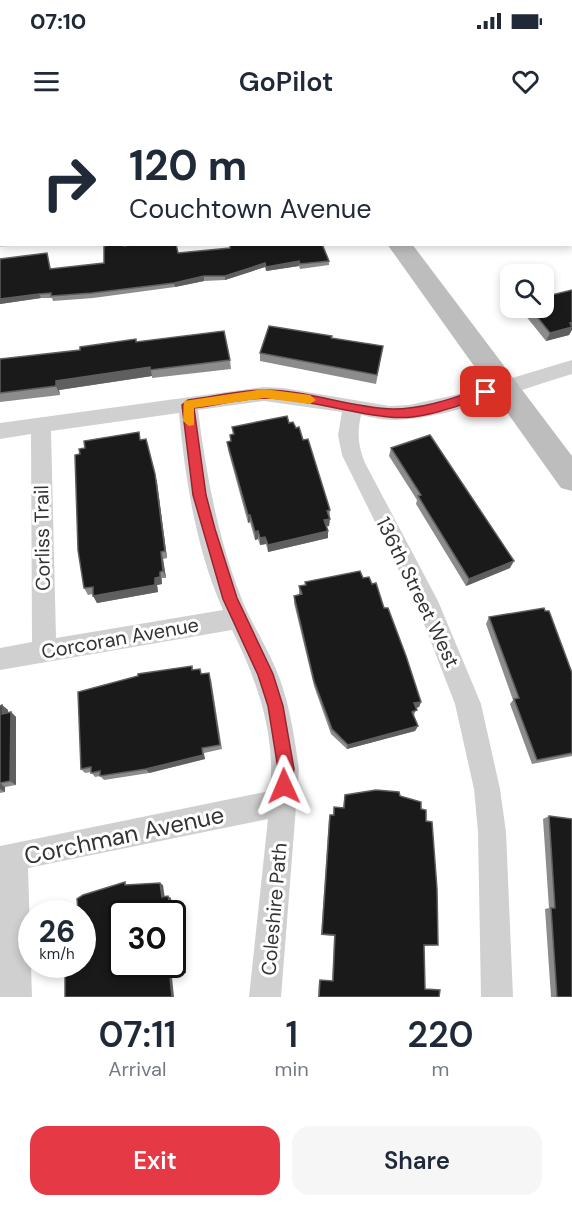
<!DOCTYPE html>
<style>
body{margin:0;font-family:"DM Sans",sans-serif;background:#f6f6f7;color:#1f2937;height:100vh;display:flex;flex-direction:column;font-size:22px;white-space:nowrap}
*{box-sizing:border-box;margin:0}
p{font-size:20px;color:#747a83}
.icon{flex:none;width:33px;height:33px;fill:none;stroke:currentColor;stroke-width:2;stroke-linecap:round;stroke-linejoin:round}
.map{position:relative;height:877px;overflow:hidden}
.panel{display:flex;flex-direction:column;background:#fff;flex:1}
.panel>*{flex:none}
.hud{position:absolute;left:0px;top:0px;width:573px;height:126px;box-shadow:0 3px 9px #0003;background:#fff;color:#1f2937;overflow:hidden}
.fabs{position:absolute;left:500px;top:144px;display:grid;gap:12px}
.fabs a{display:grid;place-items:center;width:54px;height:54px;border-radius:12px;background:#fff;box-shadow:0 3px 9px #0003;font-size:30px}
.speed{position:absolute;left:18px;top:780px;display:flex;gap:12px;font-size:30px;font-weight:700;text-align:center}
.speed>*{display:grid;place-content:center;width:78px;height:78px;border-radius:50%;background:#fff;box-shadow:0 3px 9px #0003;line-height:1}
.speed small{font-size:15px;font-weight:400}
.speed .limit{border:3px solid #111;border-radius:9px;background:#fff;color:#111}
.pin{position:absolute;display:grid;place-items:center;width:51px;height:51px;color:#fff;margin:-26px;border-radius:12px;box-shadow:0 3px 9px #0006}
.me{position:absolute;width:66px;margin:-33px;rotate:359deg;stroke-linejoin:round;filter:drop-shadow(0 0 4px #0008)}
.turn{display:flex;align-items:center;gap:21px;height:126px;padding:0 30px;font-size:27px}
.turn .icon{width:78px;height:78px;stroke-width:2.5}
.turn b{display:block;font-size:42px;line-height:51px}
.eta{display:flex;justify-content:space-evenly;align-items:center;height:102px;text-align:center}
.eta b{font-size:36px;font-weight:600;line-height:42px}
.cta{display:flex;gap:12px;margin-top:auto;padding:12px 30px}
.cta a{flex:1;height:69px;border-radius:18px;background:#e63946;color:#fff;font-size:24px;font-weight:600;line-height:69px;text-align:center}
.cta a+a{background:#f6f6f7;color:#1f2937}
.status{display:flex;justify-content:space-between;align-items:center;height:42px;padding:0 30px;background:#fff;direction:ltr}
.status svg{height:16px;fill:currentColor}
header{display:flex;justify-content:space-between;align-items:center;height:78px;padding:0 30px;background:#fff;font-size:27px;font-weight:600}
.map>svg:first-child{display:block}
</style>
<div class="status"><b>07:10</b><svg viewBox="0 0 49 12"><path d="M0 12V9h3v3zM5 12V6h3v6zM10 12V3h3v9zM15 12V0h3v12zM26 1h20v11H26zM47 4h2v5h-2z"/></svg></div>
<header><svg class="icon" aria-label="menu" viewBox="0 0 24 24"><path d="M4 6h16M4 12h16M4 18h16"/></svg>GoPilot<svg class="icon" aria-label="heart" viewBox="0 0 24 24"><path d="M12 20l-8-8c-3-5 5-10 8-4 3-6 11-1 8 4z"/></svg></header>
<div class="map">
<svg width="572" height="877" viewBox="0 0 572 877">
<rect width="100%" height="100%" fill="#fff"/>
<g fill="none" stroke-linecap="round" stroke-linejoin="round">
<g fill="#d0d0d0" fill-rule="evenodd">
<path d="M 75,0 L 90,0 L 91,2 L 76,2 Z"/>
<path d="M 224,0 L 238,0 L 239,2 L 225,2 Z"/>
<path d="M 499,0 L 513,0 L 498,2 Z"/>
<rect x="543" y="0" width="14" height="2"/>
<path d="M 0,117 L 2,124 L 8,126 L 0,127 Z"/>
<path d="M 572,240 L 572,254 C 521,269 445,300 393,300 C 382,300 371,297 361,295 C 357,313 358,326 365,343 L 438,481 L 481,584 L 500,669 L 506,712 L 513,877 L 481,877 L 478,712 L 474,669 L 455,584 L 419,491 L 342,335 L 338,315 L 342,292 L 264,281 L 198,290 C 206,354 218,418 241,477 C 250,501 265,523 275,547 C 289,579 294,614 299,649 L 281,877 L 249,877 L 268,699 L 28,748 L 32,877 L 0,877 L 0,726 L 270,671 C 276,614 257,560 232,510 L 0,550 L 0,528 L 32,522 L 31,314 L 0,319 L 0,303 L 264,267 L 283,268 L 390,286 L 409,285 L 455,275 ZM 179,293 C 185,359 196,429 223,490 L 56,518 L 51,311 Z"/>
</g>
<g fill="#bdbdbd" fill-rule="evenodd">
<path d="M 297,0 L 317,0 L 318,2 L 297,2 Z"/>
<path d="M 387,124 L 412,124 L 572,336 L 572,371 L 561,368 Z"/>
</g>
</g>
<g fill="#8c8c8c">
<path d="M 124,126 L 178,133 L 329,141 L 329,145 L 300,149 L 299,146 L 266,151 L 265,147 L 225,160 L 204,161 L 175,167 L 93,178 L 53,181 L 52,178 L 41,178 L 0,184 L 0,139 L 47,133 L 51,149 L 104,143 Z"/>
<path d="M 543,177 L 571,211 L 569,215 L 546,221 L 525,195 L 528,188 L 543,188 Z"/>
<path d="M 332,218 L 383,226 L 376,264 L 260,241 L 260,233 Z"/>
<path d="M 137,222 L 230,240 L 231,249 L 152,258 L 152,256 L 59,270 L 60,275 L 0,282 L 0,239 L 80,230 Z"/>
<path d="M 289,303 L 330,390 L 329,406 L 327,406 L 328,418 L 268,432 L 266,424 L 260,425 L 258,419 L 255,420 L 250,402 L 248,403 L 228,330 L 227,322 L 230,322 L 230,315 L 233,314 L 232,307 Z"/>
<path d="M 141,320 L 157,362 L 167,438 L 163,439 L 166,458 L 162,458 L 162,464 L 157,465 L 158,472 L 97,483 L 93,474 L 88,475 L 84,468 Z"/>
<path d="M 391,328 L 510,448 L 466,466 L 416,384 L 417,380 L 389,336 Z"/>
<path d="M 363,458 L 384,488 L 421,582 L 419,587 L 416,588 L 414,596 L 418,606 L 415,611 L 347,629 L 331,614 L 314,566 L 294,483 L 294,476 L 299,475 L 299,466 L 305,465 L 305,462 Z"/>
<path d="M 489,497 L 572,553 L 572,636 L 532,644 L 510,584 L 513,580 L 486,504 Z"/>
<path d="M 192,546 L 193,550 L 211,559 L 222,629 L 204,633 L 205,639 L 149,653 L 104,660 L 100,656 L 95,657 L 91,652 L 85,653 L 81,649 L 138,556 Z"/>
<path d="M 2,585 L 8,590 L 8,593 L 11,592 L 16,597 L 16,665 L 5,667 L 5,672 L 0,673 L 0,586 Z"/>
<path d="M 345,675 L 400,676 L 421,689 L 426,701 L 438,825 L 424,826 L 425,869 L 439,877 L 318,877 L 319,860 L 332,861 L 334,816 L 321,815 L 329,698 L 330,695 L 333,695 L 334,687 L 343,687 Z"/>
<path d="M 549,696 L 572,877 L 551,877 L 545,789 L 549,788 L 543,699 Z"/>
</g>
<g fill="#5f5f5f">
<path d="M 299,141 L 299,146 L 266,151 L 266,147 Z"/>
<path d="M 265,143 L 265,147 L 225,160 L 225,156 Z"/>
<path d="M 204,156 L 204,161 L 175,167 L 174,163 Z"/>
<path d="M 39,174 L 41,178 L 0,184 L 0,179 Z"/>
<path d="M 572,203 L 572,210 L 569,215 L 546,221 L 550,213 Z"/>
<path d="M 150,247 L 152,256 L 59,270 L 60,275 L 56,266 L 56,261 Z"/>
<path d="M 146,319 L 157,362 L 167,438 L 165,431 Z"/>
<path d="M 248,395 L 250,395 L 250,402 L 248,403 Z"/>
<path d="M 330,399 L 329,406 L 324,407 L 324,400 Z"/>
<path d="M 258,411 L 258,419 L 255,420 L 255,412 Z"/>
<path d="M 328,411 L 328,418 L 268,432 L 268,425 Z"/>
<path d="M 265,417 L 266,424 L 260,425 L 260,418 Z"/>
<path d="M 161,432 L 163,439 L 166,458 L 163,451 Z"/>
<path d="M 514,441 L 510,448 L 466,466 L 469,459 Z"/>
<path d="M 160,452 L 162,464 L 157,465 L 158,472 L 97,483 L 93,476 L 155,458 Z"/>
<path d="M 421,582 L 419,587 L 412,589 L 414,583 Z"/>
<path d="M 2,585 L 8,590 L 7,599 L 2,594 Z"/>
<path d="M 11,592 L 16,597 L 16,665 L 10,661 Z"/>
<path d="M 418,606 L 415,611 L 347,629 L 348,625 Z"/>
<path d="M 202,628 L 205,639 L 149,653 L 146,649 Z"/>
<path d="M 0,663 L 5,667 L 5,672 L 0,669 Z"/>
<path d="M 160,763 L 163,765 L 165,779 L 162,777 Z"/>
<path d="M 168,776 L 171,778 L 172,787 L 170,785 Z"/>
<path d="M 176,784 L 178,785 L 186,853 L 172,857 L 174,877 L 172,877 L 170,857 Z"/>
</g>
<g fill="#1a1a1a" stroke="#5f5f5f" stroke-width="1.5" fill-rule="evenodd">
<path d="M 0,0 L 43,0 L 44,2 L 2,2 L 2,21 L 0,19 Z"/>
<path d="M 51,0 L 57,0 L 57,2 L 46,2 Z"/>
<path d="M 133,0 L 197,0 L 198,2 L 135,2 Z"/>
<path d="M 426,0 L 469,0 L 468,2 L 426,2 Z"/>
<path d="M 115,124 L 124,124 L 124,126 L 138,124 L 176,124 L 178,133 L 230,128 L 230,124 L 322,124 L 329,141 L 300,144 L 299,141 L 266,147 L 265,143 L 225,156 L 204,156 L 174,163 L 92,173 L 51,176 L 51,173 L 39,174 L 0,179 L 0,139 L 47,133 L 50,149 L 104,143 L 104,126 Z"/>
<path d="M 572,170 L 572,203 L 570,203 L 572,207 L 550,213 L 530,188 L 543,188 L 543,182 L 545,182 L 543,180 L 543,177 Z"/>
<path d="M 269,206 L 332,216 L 331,218 L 383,226 L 377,255 L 260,233 Z"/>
<path d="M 224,211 L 230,240 L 150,250 L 150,247 L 56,261 L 56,266 L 0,273 L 0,239 L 80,230 L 80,227 L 136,219 L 136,222 Z"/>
<path d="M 287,296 L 289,303 L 293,302 L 296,308 L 299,307 L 303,320 L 308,319 L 330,390 L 327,391 L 330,399 L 324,400 L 328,411 L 268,425 L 265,417 L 260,418 L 258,411 L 255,412 L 250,395 L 248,395 L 227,322 L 231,321 L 230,315 L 234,314 L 232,307 Z"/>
<path d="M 139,312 L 140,320 L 146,319 L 155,354 L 165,431 L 161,432 L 163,451 L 160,452 L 160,457 L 155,458 L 155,465 L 93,476 L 93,467 L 84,468 L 78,430 L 75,335 L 80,334 L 79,329 L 85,328 L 84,321 Z"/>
<path d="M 430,315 L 514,441 L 469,459 L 418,376 L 421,375 L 391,328 Z"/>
<path d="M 360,451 L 363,458 L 369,457 L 372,464 L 376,463 L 384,488 L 388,488 L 406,536 L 421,582 L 414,583 L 417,590 L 412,592 L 418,606 L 348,625 L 332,609 L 314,561 L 294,476 L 302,474 L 299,466 L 306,465 L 305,462 Z"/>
<path d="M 544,488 L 545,491 L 549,491 L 572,553 L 572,633 L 537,640 L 514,579 L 519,578 L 489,497 Z"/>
<path d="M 192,546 L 192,550 L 200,549 L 201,554 L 209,553 L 220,625 L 202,628 L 203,635 L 146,649 L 100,656 L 100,651 L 91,653 L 91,647 L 81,649 L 78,572 L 138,556 L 138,554 Z"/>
<path d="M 2,585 L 2,594 L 11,592 L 10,661 L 0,663 L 0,586 Z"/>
<path d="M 376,670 L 399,672 L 400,676 L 421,682 L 421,689 L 426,690 L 426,701 L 432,702 L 437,769 L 438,825 L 424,825 L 425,869 L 440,870 L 439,877 L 319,877 L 320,860 L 333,861 L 335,815 L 322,814 L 330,695 L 334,695 L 334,687 L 344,688 L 345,675 Z"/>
<path d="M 549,696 L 572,699 L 572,877 L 557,877 L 551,788 L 555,788 Z"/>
<path d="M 125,762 L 125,765 L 160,763 L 162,777 L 168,776 L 170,785 L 176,784 L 184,853 L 170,857 L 172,877 L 65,877 L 65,844 L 82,844 L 82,794 L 69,794 L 78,791 L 77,779 L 83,775 ZM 122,794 L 172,794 L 172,844 L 122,844 Z"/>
</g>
<path fill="#e63946" stroke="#96252e" stroke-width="1.5" d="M 486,267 L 492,272 L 491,275 C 459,285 422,301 389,297 C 348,293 308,279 267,278 C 243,278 218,285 194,288 L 206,375 L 215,409 L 237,478 L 273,554 L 283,586 L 294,649 L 290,672 L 284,674 L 279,672 L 276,666 L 278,649 L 268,586 L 258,555 L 223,479 L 193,375 L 182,285 L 188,280 C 213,277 240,270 265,270 C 308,270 350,288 393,289 C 425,289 456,277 486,267 Z"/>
<path fill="#f59e0b" d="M 264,269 L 310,275 L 316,280 L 310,284 L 264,278 L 194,288 L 194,305 L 189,306 L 183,301 L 184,281 Z"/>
<g text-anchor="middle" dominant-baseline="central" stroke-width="6" stroke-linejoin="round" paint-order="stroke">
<g font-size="20" fill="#333" stroke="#fff">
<text transform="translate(42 418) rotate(-91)">Corliss Trail</text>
<text transform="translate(418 472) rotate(64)">136th Street West</text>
<text transform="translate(120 518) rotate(-10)">Corcoran Avenue</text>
<text transform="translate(274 789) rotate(-85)">Coleshire Path</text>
</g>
<g font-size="24" fill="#333" stroke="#fff">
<text transform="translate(124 715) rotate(-12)">Corchman Avenue</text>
</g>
</g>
</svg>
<div class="fabs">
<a><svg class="icon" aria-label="search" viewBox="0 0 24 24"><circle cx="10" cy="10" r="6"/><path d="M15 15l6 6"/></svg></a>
</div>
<div class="speed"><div>26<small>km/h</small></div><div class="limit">30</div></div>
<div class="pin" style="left:486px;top:272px;background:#d93025"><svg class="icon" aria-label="arrive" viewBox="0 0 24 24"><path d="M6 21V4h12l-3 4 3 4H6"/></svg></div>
<svg class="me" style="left:284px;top:666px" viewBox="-20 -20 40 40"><path d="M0-17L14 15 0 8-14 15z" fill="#e63946" stroke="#fff" stroke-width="4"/></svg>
<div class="hud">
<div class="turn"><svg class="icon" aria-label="right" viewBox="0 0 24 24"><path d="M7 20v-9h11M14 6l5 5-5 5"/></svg><div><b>120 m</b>Couchtown Avenue</div></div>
</div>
</div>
<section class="panel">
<div class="eta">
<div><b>07:11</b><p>Arrival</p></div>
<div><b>1</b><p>min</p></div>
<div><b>220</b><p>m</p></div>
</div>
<div class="cta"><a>Exit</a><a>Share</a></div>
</section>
